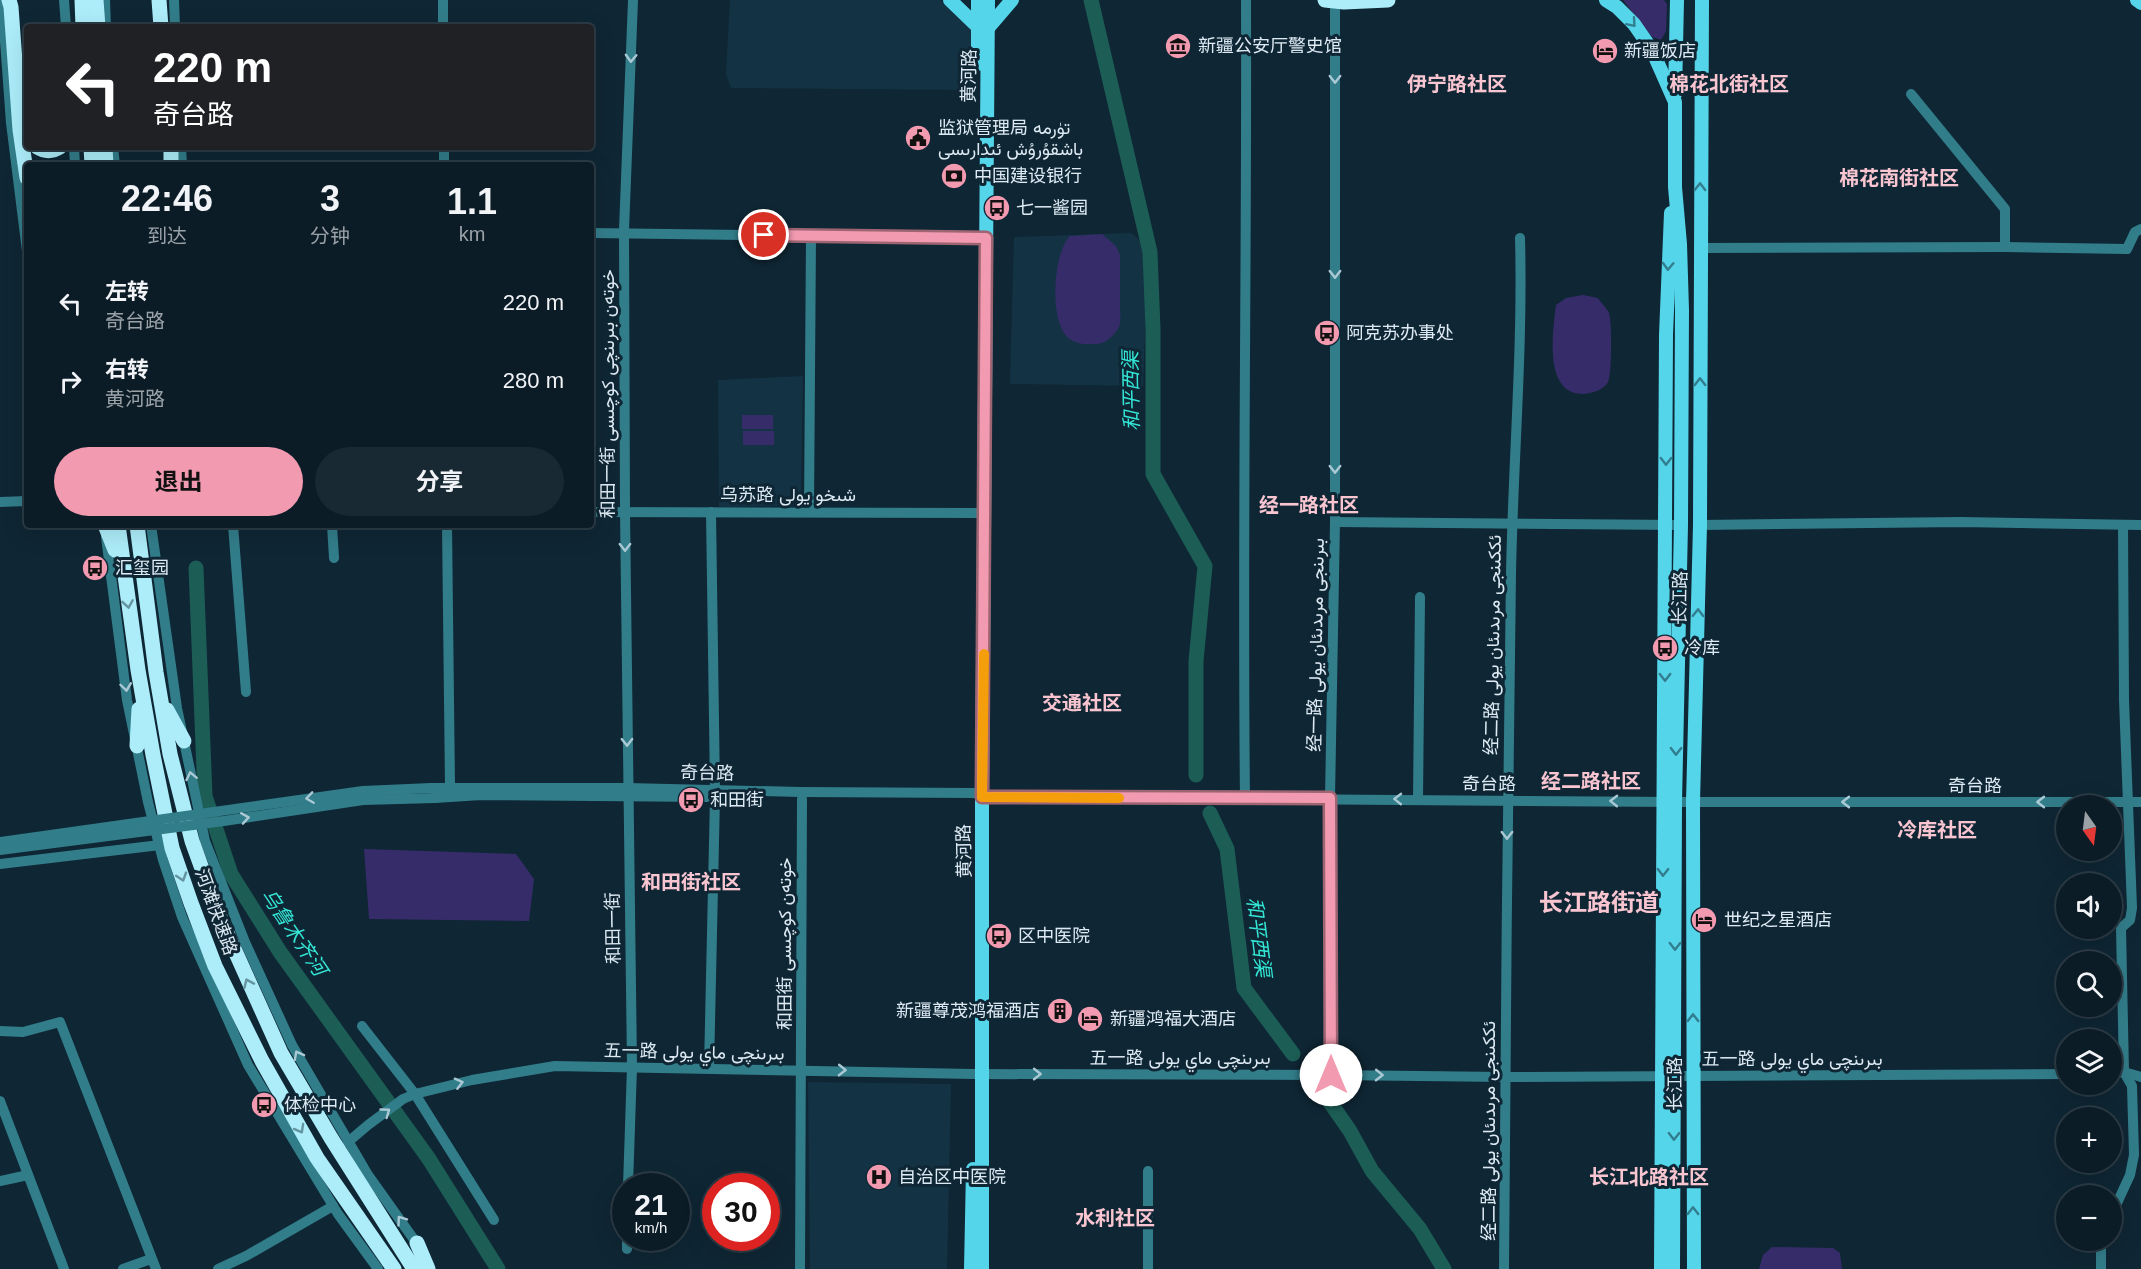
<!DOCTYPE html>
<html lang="zh">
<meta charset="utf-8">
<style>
body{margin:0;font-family:Helvetica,Vazirmatn,"Noto Sans SC",sans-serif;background:#192933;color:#f1f3f6;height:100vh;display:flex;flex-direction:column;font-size:22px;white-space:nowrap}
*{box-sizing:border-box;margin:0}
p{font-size:20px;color:#9aa1a7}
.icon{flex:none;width:33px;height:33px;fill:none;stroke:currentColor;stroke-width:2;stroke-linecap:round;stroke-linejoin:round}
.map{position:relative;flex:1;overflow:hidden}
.panel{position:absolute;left:24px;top:162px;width:570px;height:366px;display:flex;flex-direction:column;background:#0b1c27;border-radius:6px;box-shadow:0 6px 24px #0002,0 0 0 2px #2b3a44}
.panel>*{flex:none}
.hud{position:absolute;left:24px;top:24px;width:570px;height:126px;border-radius:6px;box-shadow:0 6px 24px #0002,0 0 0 2px #2b3a44;background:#202124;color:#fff;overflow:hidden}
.needle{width:39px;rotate:166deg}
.fabs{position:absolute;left:2056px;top:795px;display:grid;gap:12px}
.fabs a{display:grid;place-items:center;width:66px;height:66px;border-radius:50%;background:#0b1c27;box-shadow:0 6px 24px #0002,0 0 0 2px #2b3a44;font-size:30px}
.speed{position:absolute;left:612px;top:1173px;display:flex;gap:12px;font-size:30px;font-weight:700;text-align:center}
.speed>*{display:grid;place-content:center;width:78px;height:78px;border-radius:50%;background:#0b1c27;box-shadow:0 6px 24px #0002,0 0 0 2px #2b3a44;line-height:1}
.speed small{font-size:15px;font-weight:400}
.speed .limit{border:9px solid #d22;background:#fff;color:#111}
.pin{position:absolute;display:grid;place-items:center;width:51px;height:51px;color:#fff;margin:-26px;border:3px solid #fff;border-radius:50%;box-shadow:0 2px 6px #0007}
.me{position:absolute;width:66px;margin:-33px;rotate:0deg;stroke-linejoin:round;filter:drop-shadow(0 0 4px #0008)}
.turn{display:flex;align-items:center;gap:21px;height:126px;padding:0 30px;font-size:27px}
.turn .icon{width:78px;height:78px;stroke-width:2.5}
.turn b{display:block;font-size:42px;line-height:51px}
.eta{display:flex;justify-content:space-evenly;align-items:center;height:102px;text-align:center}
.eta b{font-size:36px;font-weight:700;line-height:42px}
.cta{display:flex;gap:12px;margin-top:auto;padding:12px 30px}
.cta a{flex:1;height:69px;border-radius:36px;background:#f29ab0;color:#111;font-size:24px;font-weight:700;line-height:69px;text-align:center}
.cta a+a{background:#192933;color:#f1f3f6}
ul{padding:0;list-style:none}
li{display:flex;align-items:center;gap:18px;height:78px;padding:0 30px}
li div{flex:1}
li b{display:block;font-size:22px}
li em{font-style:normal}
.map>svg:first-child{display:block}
</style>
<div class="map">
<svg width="2141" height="1269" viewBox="0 0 2141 1269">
<rect width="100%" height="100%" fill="#0f2634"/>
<g fill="#133344">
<path d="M 730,0 L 940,0 L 973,28 L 973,90 L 731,88 L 726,74 Z"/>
<path d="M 1131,233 L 1144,244 L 1147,283 L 1143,386 L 1010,384 L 1014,237 Z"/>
<path d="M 803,376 L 801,505 L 719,507 L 718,380 Z"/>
<path d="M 808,1082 L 951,1084 L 947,1269 L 810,1269 Z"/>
</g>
<g fill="#362c6a">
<path d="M 1623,0 L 1664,0 L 1667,4 L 1666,31 L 1661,40 L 1652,37 Z"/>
<path d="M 1102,234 L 1116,246 L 1120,255 C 1120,272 1120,289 1120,306 C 1120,311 1121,319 1120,324 C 1117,333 1106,344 1096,344 C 1087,344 1078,345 1070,339 C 1048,324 1053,253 1070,236 Z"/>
<path d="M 1583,295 L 1598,298 C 1601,303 1607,308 1609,313 C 1612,322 1612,375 1608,382 C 1604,390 1592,393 1584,394 C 1543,395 1553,331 1556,305 L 1566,298 Z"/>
<rect x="742" y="415" width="31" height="14"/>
<rect x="743" y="431" width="31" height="14"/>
<path d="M 364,849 L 516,854 L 534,879 L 529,921 L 369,919 Z"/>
<path d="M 1772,1247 L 1833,1248 L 1840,1253 L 1842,1269 L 1759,1269 L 1763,1255 Z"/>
</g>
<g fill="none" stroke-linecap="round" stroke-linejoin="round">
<g stroke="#1c5d56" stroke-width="15">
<path d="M 1091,0 L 1150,252 L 1153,329 L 1153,474 L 1205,566 L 1196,661 L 1196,775"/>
<path d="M 196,568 L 205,796 L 231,874 L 280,952 L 429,1159 L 498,1269"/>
<path d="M 1210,813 L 1227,849 L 1244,988 L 1293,1054"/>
<path d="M 1316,1082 L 1350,1131 L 1372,1171 L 1420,1229 L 1444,1269"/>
</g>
<g stroke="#327d8a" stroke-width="10">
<path d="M 2,0 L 11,123 L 27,251"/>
<path d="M 64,0 L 66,27"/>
<path d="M 105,0 L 106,27"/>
<path d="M 174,0 L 175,27"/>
<path d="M 443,0 L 443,27"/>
<path d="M 1911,94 L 2005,209 L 2005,247"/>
<path d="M 74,147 L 75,165"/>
<path d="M 113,147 L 115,165"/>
<path d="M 181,147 L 182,165"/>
<path d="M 444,147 L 444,165"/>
<path d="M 591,233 L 985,238"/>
<path d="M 1699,248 L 2005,247 L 2127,249 L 2135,232 L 2141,229"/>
<path d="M 0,502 L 27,501"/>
<path d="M 809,511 L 811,235"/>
<path d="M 591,512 L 984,513"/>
<path d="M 711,512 L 715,790"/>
<path d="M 1335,522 L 1681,525"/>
<path d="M 151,525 L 177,708 L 205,841 L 245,942 L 292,1045 L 368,1175 L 420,1248"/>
<path d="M 233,525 L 246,692"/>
<path d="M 332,525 L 334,558"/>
<path d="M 447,525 L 450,787"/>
<path d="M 1700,525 L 1961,522 L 2141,525"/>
<path d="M 106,537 L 127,700 L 148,802 L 163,860 L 182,917 L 248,1065 L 338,1214 L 378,1269"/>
<path d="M 431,788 L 627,788 L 800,792 L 975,793 L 982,797 L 1675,802 L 2141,802"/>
<path d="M 435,798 L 481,795 L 708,797"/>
<path d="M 1245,799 C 1242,533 1247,266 1246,0"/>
<path d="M 1418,800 L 1420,597"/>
<path d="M 0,864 L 160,845"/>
<path d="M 362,1026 L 415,1094 L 494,1220"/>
<path d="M 0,1031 L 23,1032 L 60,1022 L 156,1269"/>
<path d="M 709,1068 L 715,797"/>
<path d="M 2124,1072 L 2141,1077"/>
<path d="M 2112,1073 L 2124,1072 L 2121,928 L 2130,920 L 2132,908 L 2124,700 L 2123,525"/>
<path d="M 1331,1075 L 1330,798 L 1335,522 L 1335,0"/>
<path d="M 0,1101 L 64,1269"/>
<path d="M 348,1142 L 368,1125 L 403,1099 L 415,1094 L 472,1080 L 555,1066 L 973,1074 L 1331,1075 L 1506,1077 L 2067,1074"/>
<path d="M 1148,1171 L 1148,1269"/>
<path d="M 0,1181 L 28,1175"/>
<path d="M 628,1186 L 632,1067 L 625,512 L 624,230 L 633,0"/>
<path d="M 2112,1214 L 2130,1175 L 2134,1155 L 2132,1086 L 2124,1072"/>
<path d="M 627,1249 L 627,1238"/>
<path d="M 123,1269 L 151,1259"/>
<path d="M 218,1269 L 246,1256 L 333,1206"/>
<path d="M 800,1269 L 802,799"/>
<path d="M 1504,1269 C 1506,1037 1507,806 1511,574 C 1513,462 1523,350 1520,238"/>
<path d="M 2101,1269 L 2101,1240"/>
</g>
<g stroke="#55d5ea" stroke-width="14">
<path d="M 950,0 L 978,27"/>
<path d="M 978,0 L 978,64"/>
<path d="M 1606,0 L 1617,7 L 1634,24 L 1652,50 L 1675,102 L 1675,187 L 1680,244 L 1682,310 L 1681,525 L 1675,802 L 1673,1269"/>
<path d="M 2137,0 L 2141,3"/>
<path d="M 988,28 L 1012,0"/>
<path d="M 1675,94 L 1677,0"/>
<path d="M 971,1269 L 973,1169"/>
<path d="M 982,1269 L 982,797 L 988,0"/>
<path d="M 1661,1269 L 1666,335 L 1671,213"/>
<path d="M 1694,1269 L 1693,802 L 1700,525 L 1702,0"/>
</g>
<g stroke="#acedf9" stroke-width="15">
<path d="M 9,0 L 11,7 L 20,130 L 27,178"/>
<path d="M 82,0 L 83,27"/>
<path d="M 96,0 L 98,27"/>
<path d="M 159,0 L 161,27"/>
<path d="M 37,147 C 45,152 52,152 60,147"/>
<path d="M 91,147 L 92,165"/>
<path d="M 105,147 L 106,165"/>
<path d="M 171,147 L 171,165"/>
<path d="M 105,525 L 115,550"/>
<path d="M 118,525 L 138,670 L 153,755 L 172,848 L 191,903 L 215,966 L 262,1061 L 317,1158 L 394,1269"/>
<path d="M 137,525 L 156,672 L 170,754 L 192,841 L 218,913 L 281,1053 L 331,1138 L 414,1269"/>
<path d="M 167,710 L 184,741"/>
<path d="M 137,746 L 139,709"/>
<path d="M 417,1243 L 428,1269"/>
</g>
<g stroke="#327d8a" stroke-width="10">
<path d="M 0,842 L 363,791 L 431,788"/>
<path d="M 0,850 L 224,821 L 363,800 L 435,798"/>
</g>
<path stroke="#acedf9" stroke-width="15" d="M 1325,0 L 1344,2 L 1388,0"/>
</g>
<defs><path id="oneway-chevron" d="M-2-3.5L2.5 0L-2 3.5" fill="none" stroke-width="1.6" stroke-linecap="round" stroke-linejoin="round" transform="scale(1.5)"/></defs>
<g stroke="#327e8f">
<use href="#oneway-chevron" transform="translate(1632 23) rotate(49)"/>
<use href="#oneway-chevron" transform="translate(1700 187) rotate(-89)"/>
<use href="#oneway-chevron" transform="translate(1668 266) rotate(92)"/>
<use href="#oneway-chevron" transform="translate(1700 382) rotate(-90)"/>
<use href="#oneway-chevron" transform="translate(1666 461) rotate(90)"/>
<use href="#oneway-chevron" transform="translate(1698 613) rotate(-89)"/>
<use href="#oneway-chevron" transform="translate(1665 677) rotate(90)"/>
<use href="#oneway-chevron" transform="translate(1676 751) rotate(91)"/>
<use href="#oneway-chevron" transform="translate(1663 872) rotate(91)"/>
<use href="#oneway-chevron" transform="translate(1675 946) rotate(90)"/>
<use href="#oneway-chevron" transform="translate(1693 1018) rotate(-90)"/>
<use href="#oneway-chevron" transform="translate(1674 1136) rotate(91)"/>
<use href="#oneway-chevron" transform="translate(1693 1211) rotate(-90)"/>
</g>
<g stroke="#aac9d4">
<use href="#oneway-chevron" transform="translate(631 58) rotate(92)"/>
<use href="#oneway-chevron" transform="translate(1335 79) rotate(90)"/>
<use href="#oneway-chevron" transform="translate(1335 274) rotate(90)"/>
<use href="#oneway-chevron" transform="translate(1335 469) rotate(90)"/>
<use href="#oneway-chevron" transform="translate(625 547) rotate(89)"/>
<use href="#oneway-chevron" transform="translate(126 687) rotate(82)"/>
<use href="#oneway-chevron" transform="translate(627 742) rotate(89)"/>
<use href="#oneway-chevron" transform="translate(191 776) rotate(-102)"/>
<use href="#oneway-chevron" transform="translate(310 798) rotate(172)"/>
<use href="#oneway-chevron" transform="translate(1398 799) rotate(-179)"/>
<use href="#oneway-chevron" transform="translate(1614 801) rotate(-179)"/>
<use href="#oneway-chevron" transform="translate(1846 802) rotate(-180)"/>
<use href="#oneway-chevron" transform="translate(2041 802) rotate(-180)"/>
<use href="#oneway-chevron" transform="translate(245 818) rotate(-9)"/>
<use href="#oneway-chevron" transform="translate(1507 835) rotate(90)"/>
<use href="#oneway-chevron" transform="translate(298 1055) rotate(-118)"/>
<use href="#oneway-chevron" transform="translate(842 1070) rotate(1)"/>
<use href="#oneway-chevron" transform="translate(1037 1074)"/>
<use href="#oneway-chevron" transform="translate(1379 1075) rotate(1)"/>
<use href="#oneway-chevron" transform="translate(459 1083) rotate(-14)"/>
<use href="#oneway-chevron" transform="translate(386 1112) rotate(-36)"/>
<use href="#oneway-chevron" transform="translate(401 1220) rotate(-126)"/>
</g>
<g stroke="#6593a0">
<use href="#oneway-chevron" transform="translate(128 604) rotate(81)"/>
<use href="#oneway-chevron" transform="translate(182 877) rotate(72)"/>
<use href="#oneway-chevron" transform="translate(248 983) rotate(-114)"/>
<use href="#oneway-chevron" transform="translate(300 1129) rotate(61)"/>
</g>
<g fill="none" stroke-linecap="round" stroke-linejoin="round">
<g stroke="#9d6472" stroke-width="15">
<path id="route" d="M 764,235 L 986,238 L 982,797 L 1330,798 L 1331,1075"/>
</g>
<use href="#route" stroke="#f29ab0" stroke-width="10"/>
<path stroke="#f59e0b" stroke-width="10" d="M 984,654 L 982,797 L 1119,798"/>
</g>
<defs>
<g id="museum-disc" transform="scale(1.35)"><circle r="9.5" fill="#f29ab0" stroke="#0f2634"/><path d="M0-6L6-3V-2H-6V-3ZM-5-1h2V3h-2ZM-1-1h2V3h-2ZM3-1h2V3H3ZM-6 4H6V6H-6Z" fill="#111"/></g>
<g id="hotel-disc" transform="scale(1.35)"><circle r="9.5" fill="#f29ab0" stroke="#0f2634"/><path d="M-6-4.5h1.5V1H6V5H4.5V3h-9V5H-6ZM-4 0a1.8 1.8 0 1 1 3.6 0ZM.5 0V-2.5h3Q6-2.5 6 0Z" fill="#111"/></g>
<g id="civic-disc" transform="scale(1.35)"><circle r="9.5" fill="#f29ab0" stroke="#0f2634"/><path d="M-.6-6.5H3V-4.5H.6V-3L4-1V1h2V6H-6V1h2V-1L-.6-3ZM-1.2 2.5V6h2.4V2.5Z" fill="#111"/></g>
<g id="bank-disc" transform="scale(1.35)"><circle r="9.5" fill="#f29ab0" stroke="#0f2634"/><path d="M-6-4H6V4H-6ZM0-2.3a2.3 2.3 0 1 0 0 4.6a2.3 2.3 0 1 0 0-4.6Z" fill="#111"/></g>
<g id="bus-disc" transform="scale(1.35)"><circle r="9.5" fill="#f29ab0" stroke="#0f2634"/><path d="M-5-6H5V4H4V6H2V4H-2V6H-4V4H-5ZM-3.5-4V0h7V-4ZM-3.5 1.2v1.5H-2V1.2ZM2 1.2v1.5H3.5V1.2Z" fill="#111"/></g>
<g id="building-disc" transform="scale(1.35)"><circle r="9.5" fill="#f29ab0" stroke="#0f2634"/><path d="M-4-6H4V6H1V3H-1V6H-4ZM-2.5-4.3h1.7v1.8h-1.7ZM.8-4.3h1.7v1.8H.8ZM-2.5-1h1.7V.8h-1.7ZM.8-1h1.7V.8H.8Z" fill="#111"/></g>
<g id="hospital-disc" transform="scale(1.35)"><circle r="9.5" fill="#f29ab0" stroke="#0f2634"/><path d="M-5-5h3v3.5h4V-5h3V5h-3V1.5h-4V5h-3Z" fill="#111"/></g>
</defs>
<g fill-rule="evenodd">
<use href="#museum-disc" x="1178" y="46"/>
<use href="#hotel-disc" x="1605" y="51"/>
<use href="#civic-disc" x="918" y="138"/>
<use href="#bank-disc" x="954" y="176"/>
<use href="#bus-disc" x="997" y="208"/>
<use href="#bus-disc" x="1327" y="333"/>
<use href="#bus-disc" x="95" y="568"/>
<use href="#bus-disc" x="1665" y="648"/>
<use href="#bus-disc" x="691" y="800"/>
<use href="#hotel-disc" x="1704" y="920"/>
<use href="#bus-disc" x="999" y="936"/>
<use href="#building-disc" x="1060" y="1011"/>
<use href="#hotel-disc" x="1090" y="1019"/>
<use href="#bus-disc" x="264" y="1105"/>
<use href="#hospital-disc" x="879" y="1177"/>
</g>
<g text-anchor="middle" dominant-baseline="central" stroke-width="6" stroke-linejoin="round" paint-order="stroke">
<g font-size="18" fill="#ddeaf3" stroke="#0f2634" text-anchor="start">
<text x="1198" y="46">新疆公安厅警史馆</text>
<text x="1624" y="51">新疆饭店</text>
<text x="938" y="128">监狱管理局 تۈرمە<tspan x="938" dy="21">باشقۇرۇش ئىدارىسى</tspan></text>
<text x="974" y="176">中国建设银行</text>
<text x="1016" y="208">七一酱园</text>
<text x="1346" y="333">阿克苏办事处</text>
<text x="115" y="568">汇玺园</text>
<text x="1684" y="648">冷库</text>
<text x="710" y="800">和田街</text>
<text x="1724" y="920">世纪之星酒店</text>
<text x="1018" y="936">区中医院</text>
<text x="1040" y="1011" text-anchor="end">新疆尊茂鸿福酒店</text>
<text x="1110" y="1019">新疆鸿福大酒店</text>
<text x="284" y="1105">体检中心</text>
<text x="898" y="1177">自治区中医院</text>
</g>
<g font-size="18" fill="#ddeaf3" stroke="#0f2634">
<text transform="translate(969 76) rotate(-89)">黄河路</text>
<text transform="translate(608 394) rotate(-90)">和田一街 خوتەن بىرىنچى كوچىسى</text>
<text x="788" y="495">乌苏路 شىخو يولى</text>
<text transform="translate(1680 598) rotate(-89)">长江路</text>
<text transform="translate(1316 645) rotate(-89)">经一路 بىرىنجى مرىدىئان يولى</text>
<text transform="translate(1493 645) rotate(-89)">经二路 ئككىنجى مرىدىئان يولى</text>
<text transform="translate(707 773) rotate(1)">奇台路</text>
<text x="1489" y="784">奇台路</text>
<text x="1975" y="786">奇台路</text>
<text transform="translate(964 851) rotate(-91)">黄河路</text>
<text transform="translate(216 912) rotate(70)">河滩快速路</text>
<text transform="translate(613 928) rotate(-91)">和田一街</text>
<text transform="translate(785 944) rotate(-90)">和田街 خوتەن كوچىسى</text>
<text transform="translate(694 1052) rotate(1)">五一路 بىرىنچى ماي يولى</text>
<text x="1180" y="1058">五一路 بىرىنچى ماي يولى</text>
<text x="1792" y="1059">五一路 بىرىنچى ماي يولى</text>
<text transform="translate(1675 1084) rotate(-90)">长江路</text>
<text transform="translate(1489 1131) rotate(-90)">经二路 ئككىنجى مرىدىئان يولى</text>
</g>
<g font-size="20" font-weight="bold" fill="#f9c5d1" stroke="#0f2634">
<text x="1457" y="84">伊宁路社区</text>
<text x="1729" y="84">棉花北街社区</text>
<text x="1899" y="178">棉花南街社区</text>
<text x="1309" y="505">经一路社区</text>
<text x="1082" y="703">交通社区</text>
<text x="1591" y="781">经二路社区</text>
<text x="1937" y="830">冷库社区</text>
<text x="691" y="882">和田街社区</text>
<text x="1649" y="1177">长江北路社区</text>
<text x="1115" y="1218">水利社区</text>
</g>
<g font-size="20" font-style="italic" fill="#34e6d5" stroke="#0f2634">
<text transform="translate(1131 391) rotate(-91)">和平西渠</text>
<text transform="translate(294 932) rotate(56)">乌鲁木齐河</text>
<text transform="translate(1259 937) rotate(83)">和平西渠</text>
</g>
<g font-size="24" font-weight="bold" fill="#f9c5d1" stroke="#0f2634">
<text x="1599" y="902">长江路街道</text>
</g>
</g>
</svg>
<div class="fabs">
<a><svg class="needle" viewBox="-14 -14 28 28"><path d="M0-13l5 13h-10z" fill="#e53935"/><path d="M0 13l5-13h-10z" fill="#9aa1a7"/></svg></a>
<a><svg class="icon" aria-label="sound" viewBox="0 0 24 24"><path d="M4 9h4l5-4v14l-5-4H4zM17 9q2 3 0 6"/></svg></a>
<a><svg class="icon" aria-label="search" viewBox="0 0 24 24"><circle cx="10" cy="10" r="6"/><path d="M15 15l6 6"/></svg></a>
<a><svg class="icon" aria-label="layers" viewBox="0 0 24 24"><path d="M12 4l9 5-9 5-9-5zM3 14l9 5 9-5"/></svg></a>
<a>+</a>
<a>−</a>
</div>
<div class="speed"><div>21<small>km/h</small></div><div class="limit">30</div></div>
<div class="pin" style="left:764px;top:235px;background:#d93025"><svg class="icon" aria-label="arrive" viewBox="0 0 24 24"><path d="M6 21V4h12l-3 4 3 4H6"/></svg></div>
<svg class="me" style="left:1331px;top:1075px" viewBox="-20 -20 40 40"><circle r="19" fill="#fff"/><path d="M0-13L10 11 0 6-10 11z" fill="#f29ab0"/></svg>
<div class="hud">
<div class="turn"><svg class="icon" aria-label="left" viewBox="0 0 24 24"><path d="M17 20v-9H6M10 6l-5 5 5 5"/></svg><div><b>220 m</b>奇台路</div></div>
</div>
<section class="panel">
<div class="eta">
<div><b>22:46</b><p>到达</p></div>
<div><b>3</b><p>分钟</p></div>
<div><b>1.1</b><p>km</p></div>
</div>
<ul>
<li><svg class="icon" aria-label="left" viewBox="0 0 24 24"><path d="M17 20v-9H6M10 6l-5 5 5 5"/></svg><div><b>左转</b><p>奇台路</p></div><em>220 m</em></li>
<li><svg class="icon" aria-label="right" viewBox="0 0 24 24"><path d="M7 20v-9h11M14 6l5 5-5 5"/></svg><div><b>右转</b><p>黄河路</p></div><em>280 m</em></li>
</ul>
<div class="cta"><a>退出</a><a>分享</a></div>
</section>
</div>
